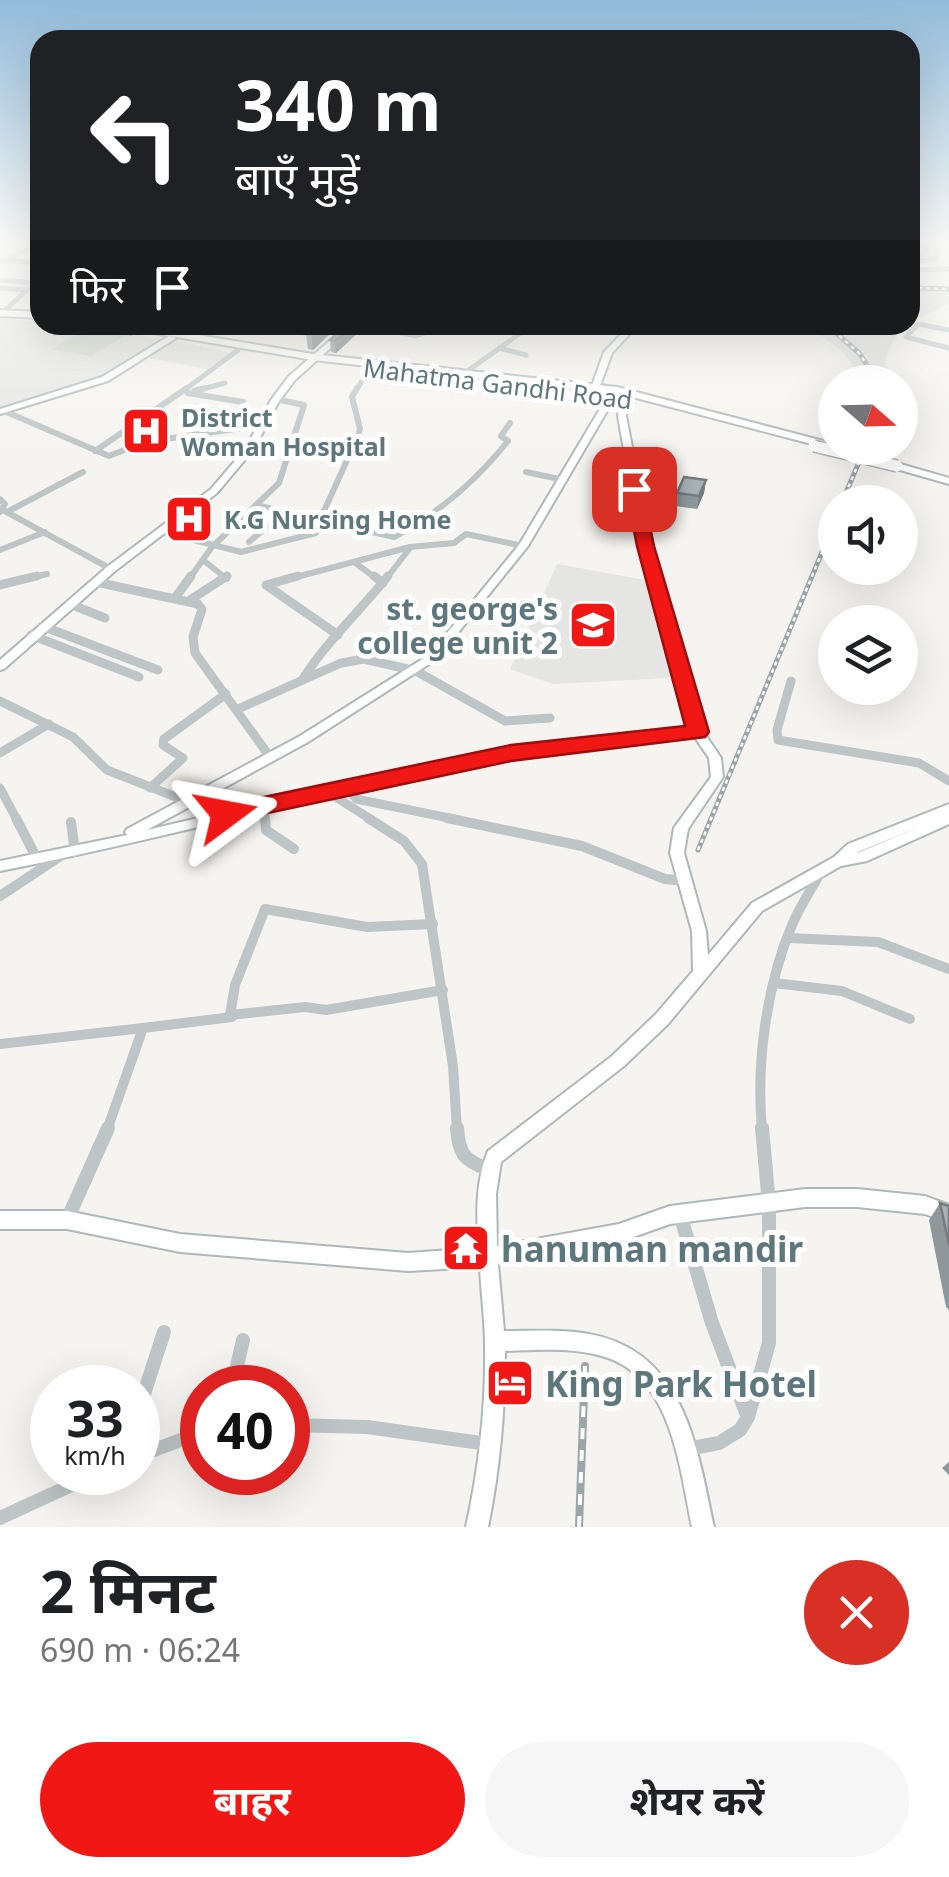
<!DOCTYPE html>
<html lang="hi">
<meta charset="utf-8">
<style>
body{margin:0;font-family:"Noto Sans","Noto Sans Devanagari",sans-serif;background:#f6f6f6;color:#202124;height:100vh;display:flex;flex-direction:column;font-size:38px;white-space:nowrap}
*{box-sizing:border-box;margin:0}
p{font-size:32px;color:#757577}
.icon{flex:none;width:55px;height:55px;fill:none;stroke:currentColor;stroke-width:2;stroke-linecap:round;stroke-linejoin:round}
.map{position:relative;height:1527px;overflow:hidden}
.panel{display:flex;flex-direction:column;background:#fff;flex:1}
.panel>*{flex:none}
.top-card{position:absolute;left:30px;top:30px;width:890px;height:305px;border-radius:30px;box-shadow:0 10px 40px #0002;background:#202124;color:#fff;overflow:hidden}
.needle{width:65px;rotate:110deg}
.fabs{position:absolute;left:818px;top:365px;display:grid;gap:20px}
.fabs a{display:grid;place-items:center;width:100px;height:100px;border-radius:50%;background:#fff;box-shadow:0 10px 40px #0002;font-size:50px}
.speed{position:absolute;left:30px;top:1365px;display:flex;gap:20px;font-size:50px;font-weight:700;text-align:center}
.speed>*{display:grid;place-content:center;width:130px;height:130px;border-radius:50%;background:#fff;box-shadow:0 10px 40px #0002;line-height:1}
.speed small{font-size:25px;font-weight:400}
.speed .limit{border:15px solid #d22;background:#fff;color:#111}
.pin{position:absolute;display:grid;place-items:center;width:85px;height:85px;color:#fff;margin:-42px;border-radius:20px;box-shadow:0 5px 15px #0006}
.me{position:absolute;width:110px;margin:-55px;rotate:77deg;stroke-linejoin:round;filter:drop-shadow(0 0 8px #0008)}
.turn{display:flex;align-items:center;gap:35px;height:210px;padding:0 40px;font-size:45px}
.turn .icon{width:130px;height:130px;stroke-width:2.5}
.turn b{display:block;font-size:70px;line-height:85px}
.then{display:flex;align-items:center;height:95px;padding:0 40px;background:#0003;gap:20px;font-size:38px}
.round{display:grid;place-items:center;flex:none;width:105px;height:105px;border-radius:52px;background:#f6f6f6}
.summary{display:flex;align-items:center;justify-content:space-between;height:170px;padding:0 40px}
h1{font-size:60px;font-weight:700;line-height:75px}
.action{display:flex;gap:20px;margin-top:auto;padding:20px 40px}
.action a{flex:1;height:115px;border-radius:60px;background:#f01715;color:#fff;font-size:40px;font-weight:700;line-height:115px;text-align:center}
.action a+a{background:#f6f6f6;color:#202124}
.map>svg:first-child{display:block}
</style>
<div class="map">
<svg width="949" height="1527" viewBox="0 0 949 1527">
<rect width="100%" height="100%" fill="#f5f4f0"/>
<g fill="#e5e5e3">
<path d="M 910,286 L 949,286 L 949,303 L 910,324 Z"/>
<path d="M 0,318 L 97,327 L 165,340 L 100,379 L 0,409 Z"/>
<path d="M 806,325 L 908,325 L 897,331 L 885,361 L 892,382 L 863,382 L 844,353 Z"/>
<path d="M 174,341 L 230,353 L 207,369 L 148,358 Z"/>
<path d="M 557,564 L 645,580 L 670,678 L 553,684 L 510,669 Z"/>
</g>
<path fill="#d5dacf" d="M 88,328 L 126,335 L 91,356 L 52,349 Z"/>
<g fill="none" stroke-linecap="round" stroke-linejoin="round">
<g stroke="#aeb7ba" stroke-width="4">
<g id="secondary">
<path d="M 348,325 L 356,325 L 295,380 L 279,401 L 254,449 L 217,493 L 115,571 L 4,669 L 0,670 L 0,660 L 107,567 L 211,489 L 246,448 L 271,400 L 289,376 Z"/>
<path d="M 630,325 L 638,325 L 612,353 L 598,391 L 591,393 L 590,391 L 604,352 Z"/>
<path d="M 169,336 L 176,338 L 108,381 L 0,414 L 0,409 L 102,377 Z"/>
<path d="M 610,392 L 617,394 L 528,546 L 437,659 L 308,742 L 147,830 L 380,775 L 508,750 L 690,729 L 641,546 L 618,416 L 621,397 L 628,395 L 626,416 L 651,546 L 703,731 L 721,758 L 723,777 L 688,829 L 684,853 L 706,931 L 708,955 L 752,903 L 834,857 L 848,844 L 949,804 L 949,824 L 867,861 L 841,866 L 762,911 L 668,1024 L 624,1066 L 501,1162 L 496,1194 L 497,1246 L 619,1224 L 670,1206 L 805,1189 L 857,1189 L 925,1196 L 949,1205 L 949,1223 L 925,1214 L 857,1207 L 805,1207 L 670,1224 L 619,1242 L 498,1264 L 504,1331 C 532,1331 561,1329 589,1334 C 685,1351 697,1448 714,1527 L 692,1527 C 680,1470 672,1377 605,1357 C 573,1347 538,1350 505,1351 C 505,1410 500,1469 488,1527 L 466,1527 C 479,1468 486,1407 485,1346 C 485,1319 481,1293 480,1267 L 408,1271 L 180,1252 L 67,1229 L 0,1229 L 0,1211 L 67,1211 L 180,1234 L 408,1253 L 478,1248 C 477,1215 475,1182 488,1151 L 612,1056 L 656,1014 L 693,971 L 692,931 L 670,853 L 674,828 L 711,777 L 709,758 L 694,736 C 631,744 567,747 505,759 C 335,790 169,838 0,871 L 0,861 L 127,835 L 125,832 L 127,829 L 300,736 L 429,655 L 519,545 ZM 921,826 L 860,852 L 856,853 L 858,852 Z"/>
</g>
</g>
<g stroke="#b1b7b9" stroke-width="4">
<g id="highway">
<path d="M 0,310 L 40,312 L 40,318 L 0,316 Z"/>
<path d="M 96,325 L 137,325 L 313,354 L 617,387 L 835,444 L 835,448 L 827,448 L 617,393 L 313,360 L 135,330 L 131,334 Z"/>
<path d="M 897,463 L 949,478 L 949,484 L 893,468 L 892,466 Z"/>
</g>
</g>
<g stroke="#bec5c7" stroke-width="5">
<path d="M 910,257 L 926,253 L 925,247 L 915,243"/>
<path d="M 0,260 L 40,263"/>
<path d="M 5,261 L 39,243"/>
<path d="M 910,262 L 936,259 L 939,249 L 931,243"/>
<path d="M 910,270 L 949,269"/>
<path d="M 0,280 L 35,283"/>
<path d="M 0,288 L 27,290"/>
<path d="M 0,315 L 40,278"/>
<path d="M 362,325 L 416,336 L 448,325"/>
<path d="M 949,330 L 918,324 L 906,337 L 949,348"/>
<path d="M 499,348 L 526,355"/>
<path d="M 466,372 L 522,332"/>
<path d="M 183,391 L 238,350"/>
<path d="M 195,391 L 225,383"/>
<path d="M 356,391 L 370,367"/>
</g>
<g stroke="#bec5c7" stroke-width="6">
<path d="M 194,391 L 205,388"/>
<path d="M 188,393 L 243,402"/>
<path d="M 4,411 L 109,456 L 144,442 L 263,425"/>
<path d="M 95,451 L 187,388"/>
<path d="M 526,472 L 564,480"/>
<path d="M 0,499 L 5,504 L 0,512"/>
<path d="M 256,505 L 394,537 C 439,513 476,481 508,441 L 501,436 L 510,423"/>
<path d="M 3,510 L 111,569"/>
<path d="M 7,512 L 83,472"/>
<path d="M 319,522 L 358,436 L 360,429 L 352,397 L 357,388"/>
<path d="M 162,532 L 241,552 L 316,533"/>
<path d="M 249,542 L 283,513"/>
<path d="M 0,550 L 45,532"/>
<path d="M 203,560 L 227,579"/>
<path d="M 354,562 L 377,579"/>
<path d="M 26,579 L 47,574"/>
<path d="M 189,579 L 212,547 L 279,483 L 304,405 L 276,399"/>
<path d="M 289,579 L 410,547 L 454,543 L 466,534 L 523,546"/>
<path d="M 386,579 L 410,548"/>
</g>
<g stroke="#bec5c7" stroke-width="9">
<path d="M 298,576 L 266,585 L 338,635"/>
<path d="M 374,576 L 383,583"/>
<path d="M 96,582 L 198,604 L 202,609 L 193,637 L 195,653 L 270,757"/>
<path d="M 0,585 L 37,576"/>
<path d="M 175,598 L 191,576"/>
<path d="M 190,600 L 227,576"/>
<path d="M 70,604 L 105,618"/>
<path d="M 42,626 L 158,670"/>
<path d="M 31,635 L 139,677"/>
<path d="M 303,679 C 326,642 360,611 388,576"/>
<path d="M 791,681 L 777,730 L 778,740 L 919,763 L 949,781"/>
<path d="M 0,701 L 73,737 L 107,770 L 186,801"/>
<path d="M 238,709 L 341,663 L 364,659 L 416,671 L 505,721 L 550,718"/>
<path d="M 0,753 L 49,724"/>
<path d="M 348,787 L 356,799 L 459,820"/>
<path d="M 0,788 L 17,820"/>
<path d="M 150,788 L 183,758 L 163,745 L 164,739 L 226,694"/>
<path d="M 326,791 L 372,820"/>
<path d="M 263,805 L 265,820"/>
</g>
<g stroke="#bec5c7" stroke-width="10">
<path d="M 16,818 L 37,859"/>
<path d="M 265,818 L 266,830 L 294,849"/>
<path d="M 368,818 L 404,841 L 422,864 L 453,1066 L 457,1130"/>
<path d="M 447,818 L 582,846 L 665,879 L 685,881"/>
<path d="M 71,822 L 75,852"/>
<path d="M 0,896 L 62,855"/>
<path d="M 433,924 L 367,927 L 265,909 L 235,985 L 230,1015 L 305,1007 L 326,1010 L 443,990"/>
<path d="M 788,938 L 878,942 L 949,969"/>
<path d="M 774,983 L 842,991 L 910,1019"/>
<path d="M 0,1044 L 143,1028"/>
<path d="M 107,1130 L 143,1028 L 232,1017"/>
<path d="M 762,1130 C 756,1064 766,987 792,925 C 800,906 812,888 822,870"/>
</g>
<g stroke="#bec5c7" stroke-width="14">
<path d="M 457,1128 C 459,1155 464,1160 489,1170"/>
<path d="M 680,1214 L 712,1323 L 747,1415"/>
<path d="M 67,1220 L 108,1128"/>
<path d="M 232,1388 L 243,1340"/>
<path d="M 138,1412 L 164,1332"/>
<path d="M 288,1425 L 367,1427 L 488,1444"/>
<path d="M 687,1449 L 719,1443 L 740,1430 L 748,1417 L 769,1343 L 769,1204 L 762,1128"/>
<path d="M 138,1456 L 202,1432"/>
<path d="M 0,1518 L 100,1472"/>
</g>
<use href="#secondary" fill="#fff" fill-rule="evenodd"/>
<use href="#highway" fill="#fff" fill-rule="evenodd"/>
<g stroke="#9ba6a9" stroke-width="5">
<g id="rail-far1">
<path d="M 910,288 L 949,289"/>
<path d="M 827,325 L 860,354 L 877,382"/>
<path d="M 842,502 L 865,448"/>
<path d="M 698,850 L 835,521"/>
</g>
</g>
<g stroke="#9ba6a9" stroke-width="8">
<path id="rail" d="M 579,1527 L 585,1366"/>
</g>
<use href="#rail-far1" stroke="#fff" stroke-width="2.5" stroke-dasharray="4" stroke-linecap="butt"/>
<use href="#rail" stroke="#fff" stroke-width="4" stroke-dasharray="11" stroke-linecap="butt"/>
<g stroke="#b1b7b9" stroke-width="14" stroke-linecap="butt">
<path id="highway-bridge" d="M 814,446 L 897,466"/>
</g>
<use href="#highway-bridge" stroke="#fff" stroke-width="11"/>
</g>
<g fill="#8e989b">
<path d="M 317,325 L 339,325 L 313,350 L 308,349 L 306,334 Z"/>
<path d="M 348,325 L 360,325 L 360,331 L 336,353 L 331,352 L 330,340 Z"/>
<path d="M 706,480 L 704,493 L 697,509 L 675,506 L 677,493 Z"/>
<path d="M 940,1203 L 949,1206 L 949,1310 L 946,1307 L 929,1220 Z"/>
<path d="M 949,1462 L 949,1475 L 942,1468 Z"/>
</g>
<g fill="#747c7e">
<path d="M 321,325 L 339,325 L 313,350 L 311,334 Z"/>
<path d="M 353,325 L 360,325 L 360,331 L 336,353 L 334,341 Z"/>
<path d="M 706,480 L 704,493 L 697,509 L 699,496 Z"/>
</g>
<g fill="#a5b1b4" stroke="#747c7e" stroke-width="2.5">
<path d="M 317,325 L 321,325 L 311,334 L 306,334 Z"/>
<path d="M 348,325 L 353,325 L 334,341 L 330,340 Z"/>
<path d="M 684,477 L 706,480 L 699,496 L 677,493 Z"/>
<path d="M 940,1203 L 949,1206 L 949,1245 Z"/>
</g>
<linearGradient id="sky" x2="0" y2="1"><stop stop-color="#92bbda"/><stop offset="0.53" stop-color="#fafaf8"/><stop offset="1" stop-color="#fafaf8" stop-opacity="0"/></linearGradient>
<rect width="949" height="457" fill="url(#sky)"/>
<path fill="#f01715" stroke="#9c0f0e" stroke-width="2.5" d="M 634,484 L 642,489 L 654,546 L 709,732 L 705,737 L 511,761 L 226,822 L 217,820 L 214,814 L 226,805 L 511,745 L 685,726 L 637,546 L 626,489 Z"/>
<defs>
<g id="hospital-square" transform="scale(2.5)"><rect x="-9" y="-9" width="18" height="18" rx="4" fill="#f01715" stroke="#fff"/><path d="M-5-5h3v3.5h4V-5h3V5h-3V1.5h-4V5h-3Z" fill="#fff"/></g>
<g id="school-square" transform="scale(2.5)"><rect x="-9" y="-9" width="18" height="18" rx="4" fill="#f01715" stroke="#fff"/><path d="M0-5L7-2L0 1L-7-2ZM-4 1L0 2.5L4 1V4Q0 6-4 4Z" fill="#fff"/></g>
<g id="temple-square" transform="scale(2.5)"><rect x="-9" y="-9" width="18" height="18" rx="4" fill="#f01715" stroke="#fff"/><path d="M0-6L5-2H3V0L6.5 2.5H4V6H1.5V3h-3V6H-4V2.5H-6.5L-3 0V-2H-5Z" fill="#fff"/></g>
<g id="hotel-square" transform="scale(2.5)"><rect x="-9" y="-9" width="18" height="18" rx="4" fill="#f01715" stroke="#fff"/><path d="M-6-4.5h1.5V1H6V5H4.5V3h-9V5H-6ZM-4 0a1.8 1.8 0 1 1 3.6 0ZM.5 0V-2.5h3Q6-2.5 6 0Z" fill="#fff"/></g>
</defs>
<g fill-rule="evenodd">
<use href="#hospital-square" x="146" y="431"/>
<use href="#hospital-square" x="189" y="519"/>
<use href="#school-square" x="593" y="625"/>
<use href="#temple-square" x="466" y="1248"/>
<use href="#hotel-square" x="510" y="1383"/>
</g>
<g text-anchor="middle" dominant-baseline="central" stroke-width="10" stroke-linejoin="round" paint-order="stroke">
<g font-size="25" fill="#5d777d" stroke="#fff">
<text transform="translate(498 383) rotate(7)">Mahatma Gandhi Road</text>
</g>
<g font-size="25" font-weight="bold" fill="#5d777d" stroke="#fff" text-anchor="start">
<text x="181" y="417">District<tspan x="181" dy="29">Woman Hospital</tspan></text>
<text x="224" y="519">K.G Nursing Home</text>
</g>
<g font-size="30" font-weight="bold" fill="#5d777d" stroke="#fff" text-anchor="end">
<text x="558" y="608">st. george's<tspan x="558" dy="34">college unit 2</tspan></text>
</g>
<g font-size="35" font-weight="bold" fill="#5d777d" stroke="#fff" text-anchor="start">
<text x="501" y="1248">hanuman mandir</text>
<text x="545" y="1383">King Park Hotel</text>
</g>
</g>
</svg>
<div class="fabs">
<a><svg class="needle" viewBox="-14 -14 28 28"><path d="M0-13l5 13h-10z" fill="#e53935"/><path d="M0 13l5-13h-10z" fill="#757577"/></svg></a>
<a><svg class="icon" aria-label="sound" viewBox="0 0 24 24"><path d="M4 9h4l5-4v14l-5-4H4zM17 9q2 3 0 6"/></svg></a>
<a><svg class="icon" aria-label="layers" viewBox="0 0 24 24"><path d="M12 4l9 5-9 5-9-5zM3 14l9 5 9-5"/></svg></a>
</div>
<div class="speed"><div>33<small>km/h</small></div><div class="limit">40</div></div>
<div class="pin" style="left:634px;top:489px;background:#d93025"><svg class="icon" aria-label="arrive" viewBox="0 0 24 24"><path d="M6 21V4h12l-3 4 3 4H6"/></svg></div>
<svg class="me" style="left:226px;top:814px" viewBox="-20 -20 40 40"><path d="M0-17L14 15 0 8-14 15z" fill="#f01715" stroke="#fff" stroke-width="4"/></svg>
<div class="top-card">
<div class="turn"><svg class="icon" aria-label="left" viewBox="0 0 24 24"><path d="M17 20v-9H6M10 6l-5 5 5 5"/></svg><div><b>340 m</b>बाएँ मुड़ें</div></div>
<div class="then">फिर<svg class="icon" aria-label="arrive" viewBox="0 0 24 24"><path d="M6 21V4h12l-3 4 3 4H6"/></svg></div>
</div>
</div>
<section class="panel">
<div class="summary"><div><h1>2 मिनट</h1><p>690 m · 06:24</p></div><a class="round" style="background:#d93025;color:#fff"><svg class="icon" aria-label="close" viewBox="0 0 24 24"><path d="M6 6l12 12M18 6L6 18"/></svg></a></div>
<div class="action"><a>बाहर</a><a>शेयर करें</a></div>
</section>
